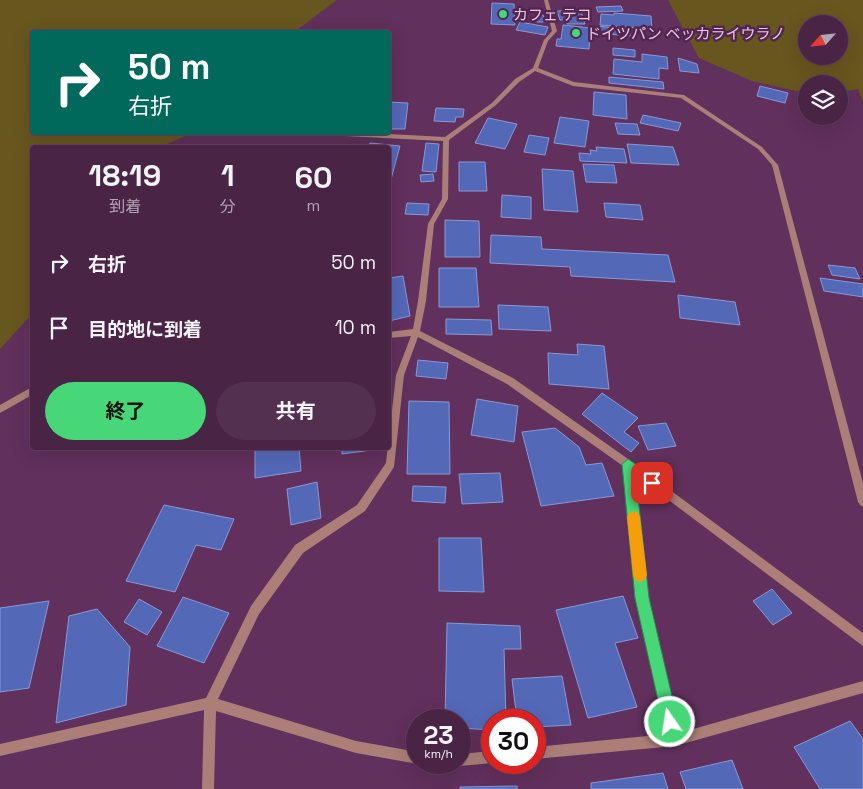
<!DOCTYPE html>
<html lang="ja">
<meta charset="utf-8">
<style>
body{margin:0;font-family:"Space Grotesk","Noto Sans JP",sans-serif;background:#533050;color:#f1f3f6;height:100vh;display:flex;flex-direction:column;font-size:19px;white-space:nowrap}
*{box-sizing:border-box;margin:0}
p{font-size:16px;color:#b1a4b3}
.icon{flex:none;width:28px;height:28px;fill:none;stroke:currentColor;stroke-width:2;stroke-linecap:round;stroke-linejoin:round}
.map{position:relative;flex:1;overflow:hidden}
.side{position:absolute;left:30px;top:145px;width:361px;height:305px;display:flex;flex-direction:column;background:#492445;border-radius:5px;box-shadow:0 5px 20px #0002,0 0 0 1px #61415e}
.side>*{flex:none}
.hud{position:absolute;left:30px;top:30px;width:361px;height:105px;border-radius:5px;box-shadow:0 5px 20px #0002,0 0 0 1px #61415e;background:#00695c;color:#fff;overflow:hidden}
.needle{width:32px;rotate:243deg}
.controls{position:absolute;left:798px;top:15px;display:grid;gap:10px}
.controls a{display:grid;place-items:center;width:50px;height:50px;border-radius:50%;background:#492445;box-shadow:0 5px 20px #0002,0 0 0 1px #61415e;font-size:25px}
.speed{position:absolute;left:406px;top:709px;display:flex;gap:10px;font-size:25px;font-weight:700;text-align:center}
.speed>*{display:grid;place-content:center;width:65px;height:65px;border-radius:50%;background:#492445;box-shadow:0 5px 20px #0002,0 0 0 1px #61415e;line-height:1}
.speed small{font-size:12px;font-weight:400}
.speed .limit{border:8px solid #d22;background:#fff;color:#111}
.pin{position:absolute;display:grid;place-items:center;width:42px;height:42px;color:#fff;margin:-21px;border-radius:10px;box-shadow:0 2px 8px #0006}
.me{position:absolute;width:55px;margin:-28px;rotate:347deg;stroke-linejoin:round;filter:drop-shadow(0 0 4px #0008)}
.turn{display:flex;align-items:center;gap:18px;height:105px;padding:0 15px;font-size:22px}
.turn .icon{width:65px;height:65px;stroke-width:2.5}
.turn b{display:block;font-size:35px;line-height:42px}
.eta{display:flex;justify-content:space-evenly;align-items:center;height:85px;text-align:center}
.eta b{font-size:30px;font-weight:700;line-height:35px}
.button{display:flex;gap:10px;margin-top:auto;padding:10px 15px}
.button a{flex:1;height:58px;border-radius:30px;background:#47d779;color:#111;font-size:20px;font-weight:700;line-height:58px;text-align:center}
.button a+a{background:#533050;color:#f1f3f6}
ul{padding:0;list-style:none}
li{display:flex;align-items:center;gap:15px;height:65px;padding:0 15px}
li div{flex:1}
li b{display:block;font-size:19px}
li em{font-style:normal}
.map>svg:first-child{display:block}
</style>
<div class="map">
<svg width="863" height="789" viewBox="0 0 863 789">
<rect width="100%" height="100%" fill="#61305c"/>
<g fill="#68561f" fill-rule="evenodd">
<path d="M 0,0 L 337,0 L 294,32 L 32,32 L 32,132 L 192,133 L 160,147 L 32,148 L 32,314 L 0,349 Z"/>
<path d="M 668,0 L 863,0 L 863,102 L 858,89 L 839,92 L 839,84 L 806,84 L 806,93 L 752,81 L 699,58 ZM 806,24 L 839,24 L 839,56 L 806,56 Z"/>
</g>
<g fill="#5468b8" stroke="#8799d7">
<path d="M 492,3 L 514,4 L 515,25 L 491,24 Z"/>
<path d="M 621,6 L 623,11 L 598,12 L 596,7 Z"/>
<path d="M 557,11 L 581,11 L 585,24 L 567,24 L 566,20 L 560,20 Z"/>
<path d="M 614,13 L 651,16 L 652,29 L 600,25 L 601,14 L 614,15 Z"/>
<path d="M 535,15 L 543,15 L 546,22 L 537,22 Z"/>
<path d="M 520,22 L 548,27 L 545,35 L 516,30 Z"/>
<path d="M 563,25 L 591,28 L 589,49 L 556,46 L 557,39 L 561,39 Z"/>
<path d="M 596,26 L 630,29 L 630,36 L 596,33 Z"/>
<path d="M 613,48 L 635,50 L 635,57 L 613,55 Z"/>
<path d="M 642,54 L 667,57 L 668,69 L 659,68 L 659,79 L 613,74 L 614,59 L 642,62 Z"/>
<path d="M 678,58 L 697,64 L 699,73 L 680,71 Z"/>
<path d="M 609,77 L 663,82 L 664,89 L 609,83 Z"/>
<path d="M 760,86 L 788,93 L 785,103 L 757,96 Z"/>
<path d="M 594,92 L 626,95 L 627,119 L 593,115 Z"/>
<path d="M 389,102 L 408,103 L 405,129 L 389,129 Z"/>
<path d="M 436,108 L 464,109 L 463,117 L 456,117 L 455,122 L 434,121 Z"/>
<path d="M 643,115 L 681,123 L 678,131 L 640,123 Z"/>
<path d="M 560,117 L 589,121 L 585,147 L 554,143 Z"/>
<path d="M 488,118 L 517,124 L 505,149 L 475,143 Z"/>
<path d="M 615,123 L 637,124 L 640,135 L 618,134 Z"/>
<path d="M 529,135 L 549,138 L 545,155 L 524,152 Z"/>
<path d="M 370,143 L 400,146 L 390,183 L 389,148 L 368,148 Z"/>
<path d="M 426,143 L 439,144 L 436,172 L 422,171 Z"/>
<path d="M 627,144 L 673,147 L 679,165 L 631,163 Z"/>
<path d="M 596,147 L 624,149 L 627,163 L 580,161 L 579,153 L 591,154 L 590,150 L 597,151 Z"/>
<path d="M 459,162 L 485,162 L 487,191 L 459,191 Z"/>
<path d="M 583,164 L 614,165 L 617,183 L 586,182 Z"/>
<path d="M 542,169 L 573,171 L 578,212 L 544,210 Z"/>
<path d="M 433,174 L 434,181 L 421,182 L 420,175 Z"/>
<path d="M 502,195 L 531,197 L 531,219 L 501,217 Z"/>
<path d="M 407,203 L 429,204 L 428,215 L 405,214 Z"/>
<path d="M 604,203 L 640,205 L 643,220 L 606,217 Z"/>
<path d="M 445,220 L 479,221 L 480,257 L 445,257 Z"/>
<path d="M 491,235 L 541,237 L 542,249 L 668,255 L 675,282 L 571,276 L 570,267 L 490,263 Z"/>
<path d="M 828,265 L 855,268 L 860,279 L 832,275 Z"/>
<path d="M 439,268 L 476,268 L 479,307 L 439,307 Z"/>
<path d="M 403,276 L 410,316 L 389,321 L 389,278 Z"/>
<path d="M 820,278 L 863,284 L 863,297 L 824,291 Z"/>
<path d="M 678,295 L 735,302 L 740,325 L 680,318 Z"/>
<path d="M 498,305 L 548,307 L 551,331 L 499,329 Z"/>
<path d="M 446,319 L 491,320 L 492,335 L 446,334 Z"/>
<path d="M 577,344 L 604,346 L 609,389 L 549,384 L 548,353 L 578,355 Z"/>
<path d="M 418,360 L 448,363 L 446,379 L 416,376 Z"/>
<path d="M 602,393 L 638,418 L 624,432 L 639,443 L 631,452 L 582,414 Z"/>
<path d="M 477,399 L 518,406 L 514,442 L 471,435 Z"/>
<path d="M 409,401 L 449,402 L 450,474 L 407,474 Z"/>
<path d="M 666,423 L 676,446 L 648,450 L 638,426 Z"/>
<path d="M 555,428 L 579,447 L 586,465 L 602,463 L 614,496 L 541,506 L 522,432 Z"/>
<path d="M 255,448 L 299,448 L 301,471 L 255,478 Z"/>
<path d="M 342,448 L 379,448 L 379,449 L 342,454 Z"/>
<path d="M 500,473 L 503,502 L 462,504 L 459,474 Z"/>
<path d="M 317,482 L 321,518 L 291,525 L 287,489 Z"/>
<path d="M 413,486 L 446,487 L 445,503 L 412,501 Z"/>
<path d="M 164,505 L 234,519 L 221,550 L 196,545 L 175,592 L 126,581 Z"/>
<path d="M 439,538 L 481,538 L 484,592 L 439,591 Z"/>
<path d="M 772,589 L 792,613 L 773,625 L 753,601 Z"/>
<path d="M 623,596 L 638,638 L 615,643 L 637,707 L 588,718 L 556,610 Z"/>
<path d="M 183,597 L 229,613 L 204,663 L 157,646 Z"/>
<path d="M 139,599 L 162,612 L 147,635 L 124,622 Z"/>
<path d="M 49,601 L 29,688 L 0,692 L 0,608 Z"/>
<path d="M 97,609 L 130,647 L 126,705 L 56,723 L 69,616 Z"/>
<path d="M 447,623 L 520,626 L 521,649 L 504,649 L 506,720 L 492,720 L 492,730 L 460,728 L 460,720 L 445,720 Z"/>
<path d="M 562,676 L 571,725 L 535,727 L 535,720 L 517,720 L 512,679 Z"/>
<path d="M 850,721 L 863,739 L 863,789 L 820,789 L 794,747 Z"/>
<path d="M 732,760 L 743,789 L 686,789 L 680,772 Z"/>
<path d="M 663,773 L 668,789 L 591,789 L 591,783 Z"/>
<path d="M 517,786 L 517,789 L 460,789 L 460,787 Z"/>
</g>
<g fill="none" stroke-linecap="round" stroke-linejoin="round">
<g fill="#ab7f77" fill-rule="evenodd">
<path d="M 544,0 L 548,0 L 557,31 L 548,41 L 538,68 L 574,82 L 684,95 L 762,147 L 778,165 L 863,483 L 863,507 L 860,505 L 858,502 L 772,165 L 758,149 L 681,98 L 573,86 L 535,71 L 519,82 L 496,105 L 449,140 L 448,199 L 434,224 L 426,301 L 420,331 L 513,378 L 631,461 L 863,633 L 863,646 L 634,474 L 647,598 L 679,733 L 863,681 L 863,693 L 675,746 L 535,759 L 535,747 L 668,734 L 637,598 L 623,466 L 507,384 L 418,337 L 404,375 L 394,467 L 365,511 L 303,553 L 259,614 L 218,699 L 356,741 L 418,752 L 418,762 L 422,762 L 418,764 L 356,753 L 216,711 L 214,789 L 202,789 L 204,710 L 0,756 L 0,744 L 206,698 L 251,606 L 295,545 L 357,505 L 386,463 L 396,375 L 411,336 L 389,338 L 389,332 L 413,329 L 418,301 L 428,224 L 442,199 L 443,141 L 325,135 L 322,133 L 351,132 L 445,137 L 492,103 L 515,79 L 533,68 L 544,40 L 552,31 Z"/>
<path d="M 32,387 L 32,395 L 0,413 L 0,405 Z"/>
<path d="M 492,751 L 492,762 L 494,762 L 492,763 L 460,766 L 456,764 L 455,762 L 460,762 L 460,754 Z"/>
</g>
</g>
<path fill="#47d779" stroke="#2e8c4f" d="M 628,459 L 656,478 L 658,483 L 656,487 L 652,489 L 636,478 L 649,598 L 678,722 L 676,728 L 670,730 L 665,728 L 663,722 L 635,598 L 622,464 Z"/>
<path fill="#f59e0b" d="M 634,511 L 638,513 L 640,517 L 647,575 L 645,580 L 640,582 L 635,580 L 633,575 L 627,517 L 629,513 Z"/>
<g fill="#47d779" stroke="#552551" stroke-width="2">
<circle cx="503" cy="14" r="5"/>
<circle cx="576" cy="33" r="5"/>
</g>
<g text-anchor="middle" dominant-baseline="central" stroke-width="5" stroke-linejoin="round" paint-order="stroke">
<g font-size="15" fill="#e5c7e0" stroke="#552551" text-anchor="start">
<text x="513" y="14">カフェ テコ</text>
<text x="586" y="33">ドイツパン ベッカライウラノ</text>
</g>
</g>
</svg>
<div class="controls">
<a><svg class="needle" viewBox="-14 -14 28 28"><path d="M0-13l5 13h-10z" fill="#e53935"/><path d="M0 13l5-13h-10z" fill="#b1a4b3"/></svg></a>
<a><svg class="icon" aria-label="layers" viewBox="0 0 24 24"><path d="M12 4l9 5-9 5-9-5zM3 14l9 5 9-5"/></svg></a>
</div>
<div class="speed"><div>23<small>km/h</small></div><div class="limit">30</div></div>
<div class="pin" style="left:652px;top:483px;background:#d93025"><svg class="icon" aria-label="arrive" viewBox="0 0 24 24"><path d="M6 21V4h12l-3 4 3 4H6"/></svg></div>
<svg class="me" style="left:670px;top:722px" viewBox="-20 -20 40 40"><circle r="17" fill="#47d779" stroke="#fff" stroke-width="3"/><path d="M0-11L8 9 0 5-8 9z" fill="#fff"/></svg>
<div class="hud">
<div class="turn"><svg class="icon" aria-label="right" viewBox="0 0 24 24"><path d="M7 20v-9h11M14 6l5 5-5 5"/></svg><div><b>50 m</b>右折</div></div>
</div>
<section class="side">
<div class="eta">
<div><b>18:19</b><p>到着</p></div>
<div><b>1</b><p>分</p></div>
<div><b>60</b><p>m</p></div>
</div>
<ul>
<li><svg class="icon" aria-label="right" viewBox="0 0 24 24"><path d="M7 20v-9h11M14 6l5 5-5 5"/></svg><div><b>右折</b></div><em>50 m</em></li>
<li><svg class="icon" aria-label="arrive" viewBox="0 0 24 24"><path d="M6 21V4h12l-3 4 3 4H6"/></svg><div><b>目的地に到着</b></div><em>10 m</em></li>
</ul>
<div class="button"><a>終了</a><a>共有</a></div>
</section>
</div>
